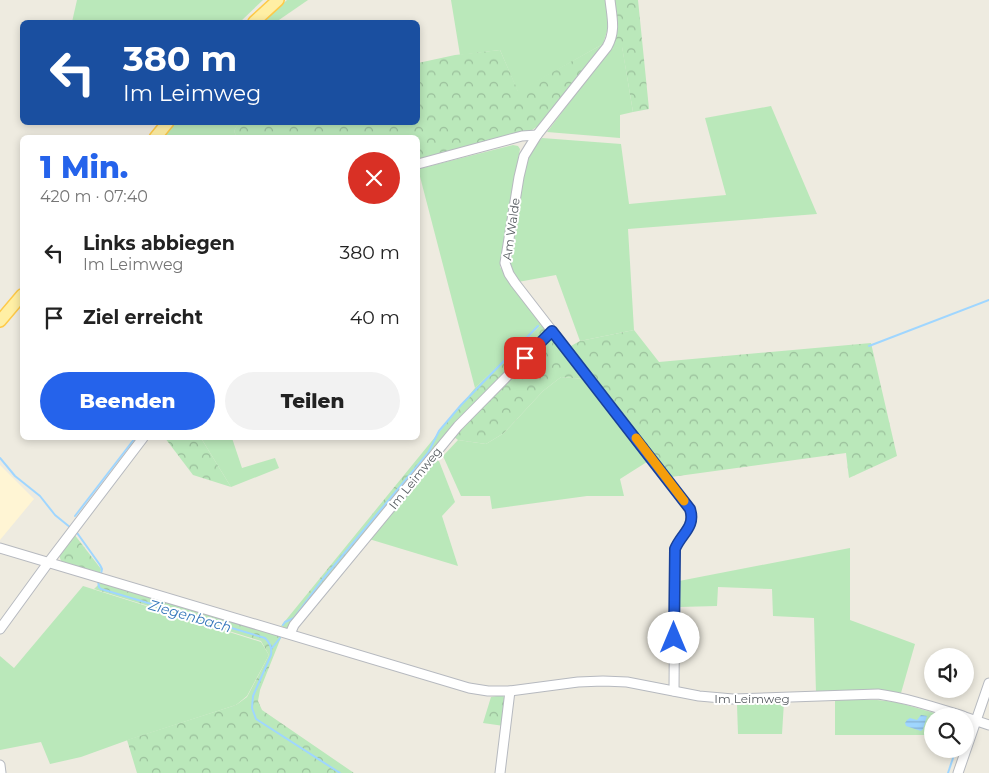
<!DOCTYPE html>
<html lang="de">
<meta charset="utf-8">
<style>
body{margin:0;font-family:Montserrat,sans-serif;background:#f2f2f2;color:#222;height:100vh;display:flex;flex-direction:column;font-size:19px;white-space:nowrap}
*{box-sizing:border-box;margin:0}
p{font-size:16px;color:#767676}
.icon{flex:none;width:28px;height:28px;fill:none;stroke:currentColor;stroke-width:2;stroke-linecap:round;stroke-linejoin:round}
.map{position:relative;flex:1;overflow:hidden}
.details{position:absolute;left:20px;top:135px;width:400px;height:305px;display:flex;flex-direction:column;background:#fff;border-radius:8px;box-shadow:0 2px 8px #0003}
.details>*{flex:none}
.banner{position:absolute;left:20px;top:20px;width:400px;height:105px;border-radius:8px;box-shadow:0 2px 8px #0003;background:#1a4fa0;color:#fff;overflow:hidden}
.fabs{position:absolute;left:924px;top:648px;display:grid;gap:10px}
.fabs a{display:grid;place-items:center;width:50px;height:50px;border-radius:50%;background:#fff;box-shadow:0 2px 8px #0003;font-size:25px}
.pin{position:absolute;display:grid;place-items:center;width:42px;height:42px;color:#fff;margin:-21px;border-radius:10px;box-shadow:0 2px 8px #0006}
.me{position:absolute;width:55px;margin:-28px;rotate:0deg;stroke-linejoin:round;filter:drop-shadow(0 0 4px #0008)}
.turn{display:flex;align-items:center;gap:18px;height:105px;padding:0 20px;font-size:22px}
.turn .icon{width:65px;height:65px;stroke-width:2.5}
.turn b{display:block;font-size:35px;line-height:42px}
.round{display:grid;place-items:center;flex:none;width:52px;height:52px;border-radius:26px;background:#f2f2f2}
.overview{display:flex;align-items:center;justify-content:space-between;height:85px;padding:0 20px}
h1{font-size:30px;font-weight:800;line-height:38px;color:#2563eb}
.button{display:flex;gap:10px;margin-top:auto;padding:10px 20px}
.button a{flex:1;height:58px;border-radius:30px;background:#2563eb;color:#fff;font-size:20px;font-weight:800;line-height:58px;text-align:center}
.button a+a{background:#f2f2f2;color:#222}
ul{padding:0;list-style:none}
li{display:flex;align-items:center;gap:15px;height:65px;padding:0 20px}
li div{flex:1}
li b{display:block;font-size:19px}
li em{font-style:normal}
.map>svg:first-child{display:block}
</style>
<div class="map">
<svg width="989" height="773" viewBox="0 0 989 773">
<defs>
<pattern id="forest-crowns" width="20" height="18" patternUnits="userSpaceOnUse" patternTransform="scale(1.25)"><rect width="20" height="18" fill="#bae8ba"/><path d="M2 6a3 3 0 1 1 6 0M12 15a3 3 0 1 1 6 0" fill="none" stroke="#9abf9b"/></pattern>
<pattern id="water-rules" width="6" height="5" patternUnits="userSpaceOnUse" patternTransform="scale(1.25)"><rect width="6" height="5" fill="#9fd6ff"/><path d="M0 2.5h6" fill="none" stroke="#85b1d2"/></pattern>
</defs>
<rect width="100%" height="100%" fill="#eeebe0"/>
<path fill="#fff5d4" d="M 0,465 L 34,499 L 0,540 Z"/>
<g fill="#bae8ba">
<path d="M 77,0 L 263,0 L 240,22 L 72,22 Z"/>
<path d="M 287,0 L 308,0 L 276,22 L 263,22 Z"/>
<path d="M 451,0 L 606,0 L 609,25 L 603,44 L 518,92 L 500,50 L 460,55 Z"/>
<path d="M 622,46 L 633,112 L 620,115 L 620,138 L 547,132 L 610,49 Z"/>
<path d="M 771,106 L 817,214 L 628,229 L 634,330 L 580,341 L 556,275 L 518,282 L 511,273 L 507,256 L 525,163 L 529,153 L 542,138 L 621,144 L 629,204 L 726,195 L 705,118 Z"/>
<path d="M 175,123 L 239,123 L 234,131 L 237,137 L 163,138 Z"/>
<path d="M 513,145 L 518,146 L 520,149 L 500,267 L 515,289 L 542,324 L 475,388 L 418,169 Z"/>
<path d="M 561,377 L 585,379 L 650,460 L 620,479 L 624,496 L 587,496 L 492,509 L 490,496 L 461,496 L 443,456 L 458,440 L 486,444 L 504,433 L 543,391 Z"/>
<path d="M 201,438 L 232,438 L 242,468 L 275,458 L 279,468 L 231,487 Z"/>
<path d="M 432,460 L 439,461 L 455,502 L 442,516 L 458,566 L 369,539 Z"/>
<path d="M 850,548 L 850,620 L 915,644 L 901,693 L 876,691 L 816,693 L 814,618 L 773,616 L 772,589 L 718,587 L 717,606 L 679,607 L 679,581 Z"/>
<path d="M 83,586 L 261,642 L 269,655 L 247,696 L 236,705 L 128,740 L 81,757 L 50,764 L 41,742 L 0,750 L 0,656 L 14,668 Z"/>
<path d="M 835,700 L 877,700 L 896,702 L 945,716 L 932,716 L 932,735 L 835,735 Z"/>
<path d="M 784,702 L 782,734 L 738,734 L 737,705 Z"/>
</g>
<g fill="url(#forest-crowns)">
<path d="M 613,0 L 638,0 L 649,109 L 633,112 L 622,47 L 610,49 Z"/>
<path d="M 603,44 L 602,49 L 544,122 L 532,130 L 418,161 L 418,138 L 237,138 L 234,131 L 239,122 L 418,122 L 418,63 L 455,55 L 500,50 L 518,91 Z"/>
<path d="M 542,324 L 585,379 L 561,377 L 543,391 L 504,433 L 486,444 L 458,440 L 448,432 L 288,629 L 281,626 L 475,388 Z"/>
<path d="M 634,330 L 659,362 L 871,343 L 897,456 L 849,478 L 846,453 L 671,477 L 569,347 L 580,341 Z"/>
<path d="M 165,438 L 201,438 L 231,487 L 193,475 Z"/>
<path d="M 74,534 L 101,569 L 100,573 L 62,564 L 59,555 Z"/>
<path d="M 101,582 L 282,635 L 260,690 L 258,701 L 262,710 L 354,773 L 137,773 L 127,740 L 236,705 L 247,697 L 269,655 L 261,641 L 94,589 Z"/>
<path d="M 503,695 L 506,703 L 504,726 L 483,723 L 491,697 Z"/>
</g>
<path fill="url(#water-rules)" d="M 921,715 L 927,716 L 923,729 L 921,731 L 906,726 L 905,723 L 907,720 L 910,718 L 917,720 Z"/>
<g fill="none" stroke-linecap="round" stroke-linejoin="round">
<g stroke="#9fd6ff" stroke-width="2">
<path d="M 869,346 L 989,300"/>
<path d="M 0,458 L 15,476 L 40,496 L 55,515 L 71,528"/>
<path d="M 75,516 L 135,438"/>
<path d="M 75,530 L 100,565 L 102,569 L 101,574"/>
<path d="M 98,581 L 99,587 L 101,589 L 265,638 C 270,643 272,647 271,655 L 253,696 L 252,708 L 256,719 L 340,773"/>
<path d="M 283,625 L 285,622 L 294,618 L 322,580 L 428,453 L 439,431 L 461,405 L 538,326"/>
<path d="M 272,648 L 280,638"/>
<path d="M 948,773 L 956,749"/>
</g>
<g stroke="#b6b9bf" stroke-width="11">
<g id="minor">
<path d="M 610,0 C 612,18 616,31 607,47 L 537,135 L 524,156 L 519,177 L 505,263 L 509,274 L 515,283 L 690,509 C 695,527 681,534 675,549 L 674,691"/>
<path d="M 418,164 L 522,136 L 537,135"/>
<path d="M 0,548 L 469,688 L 488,691 L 510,691 L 578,682 L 603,681 L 627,682 L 699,696 L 733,699 L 878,694 C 907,698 934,707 963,716"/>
<path d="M 0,629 L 48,563 L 143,438"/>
<path d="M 290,634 L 294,625 L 458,426 L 552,331"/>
<path d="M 965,717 L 989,725"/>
<path d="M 0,765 L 1,773"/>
<path d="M 500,773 L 510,691"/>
<path d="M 958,773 L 989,683"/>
</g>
</g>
<g stroke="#feca49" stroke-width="14">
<g id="major">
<path d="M 254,22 L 278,0"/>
<path d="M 155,138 L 168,122"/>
<path d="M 0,321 L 22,295"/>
</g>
</g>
<use href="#minor" stroke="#fff" stroke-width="9"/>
<use href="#major" stroke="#ffefa4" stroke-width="11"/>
</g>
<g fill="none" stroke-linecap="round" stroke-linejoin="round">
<g stroke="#184099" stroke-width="12">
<path id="route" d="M 525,358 L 552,331 L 690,509 C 696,527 681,534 675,549 L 674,638"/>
</g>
<use href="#route" stroke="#2563eb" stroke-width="9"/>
<path stroke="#f59e0b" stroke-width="9" d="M 636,438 L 684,501"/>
</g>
<g text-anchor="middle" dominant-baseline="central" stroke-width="4" stroke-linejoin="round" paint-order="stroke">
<g font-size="12" fill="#595e63" stroke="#fff">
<text transform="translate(511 229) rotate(-82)">Am Walde</text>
<text transform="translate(415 478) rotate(-51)">Im Leimweg</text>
<text x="752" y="698">Im Leimweg</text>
</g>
<g font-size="14" font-style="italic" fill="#3376ba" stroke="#fff">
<text transform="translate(190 616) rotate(16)">Ziegenbach</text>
</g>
</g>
</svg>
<div class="fabs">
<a><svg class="icon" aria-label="sound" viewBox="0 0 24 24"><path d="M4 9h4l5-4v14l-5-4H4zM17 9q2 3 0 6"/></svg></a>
<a><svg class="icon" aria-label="search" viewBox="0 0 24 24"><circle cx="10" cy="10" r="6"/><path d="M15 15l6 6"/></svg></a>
</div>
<div class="pin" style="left:525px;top:358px;background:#d93025"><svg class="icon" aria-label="arrive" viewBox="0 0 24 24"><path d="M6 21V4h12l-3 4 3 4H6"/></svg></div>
<svg class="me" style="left:674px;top:638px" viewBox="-20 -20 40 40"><circle r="19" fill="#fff"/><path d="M0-13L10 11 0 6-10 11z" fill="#2563eb"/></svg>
<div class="banner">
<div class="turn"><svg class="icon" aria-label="left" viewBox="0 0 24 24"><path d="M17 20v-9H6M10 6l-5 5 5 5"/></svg><div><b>380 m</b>Im Leimweg</div></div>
</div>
<section class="details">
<div class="overview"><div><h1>1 Min.</h1><p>420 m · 07:40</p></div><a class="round" style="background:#d93025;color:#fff"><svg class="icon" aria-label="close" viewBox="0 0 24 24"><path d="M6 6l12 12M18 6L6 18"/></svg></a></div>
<ul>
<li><svg class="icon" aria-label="left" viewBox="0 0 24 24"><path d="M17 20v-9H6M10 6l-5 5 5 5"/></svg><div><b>Links abbiegen</b><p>Im Leimweg</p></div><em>380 m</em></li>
<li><svg class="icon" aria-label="arrive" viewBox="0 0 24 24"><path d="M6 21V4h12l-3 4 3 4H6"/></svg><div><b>Ziel erreicht</b></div><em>40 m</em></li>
</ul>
<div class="button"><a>Beenden</a><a>Teilen</a></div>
</section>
</div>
